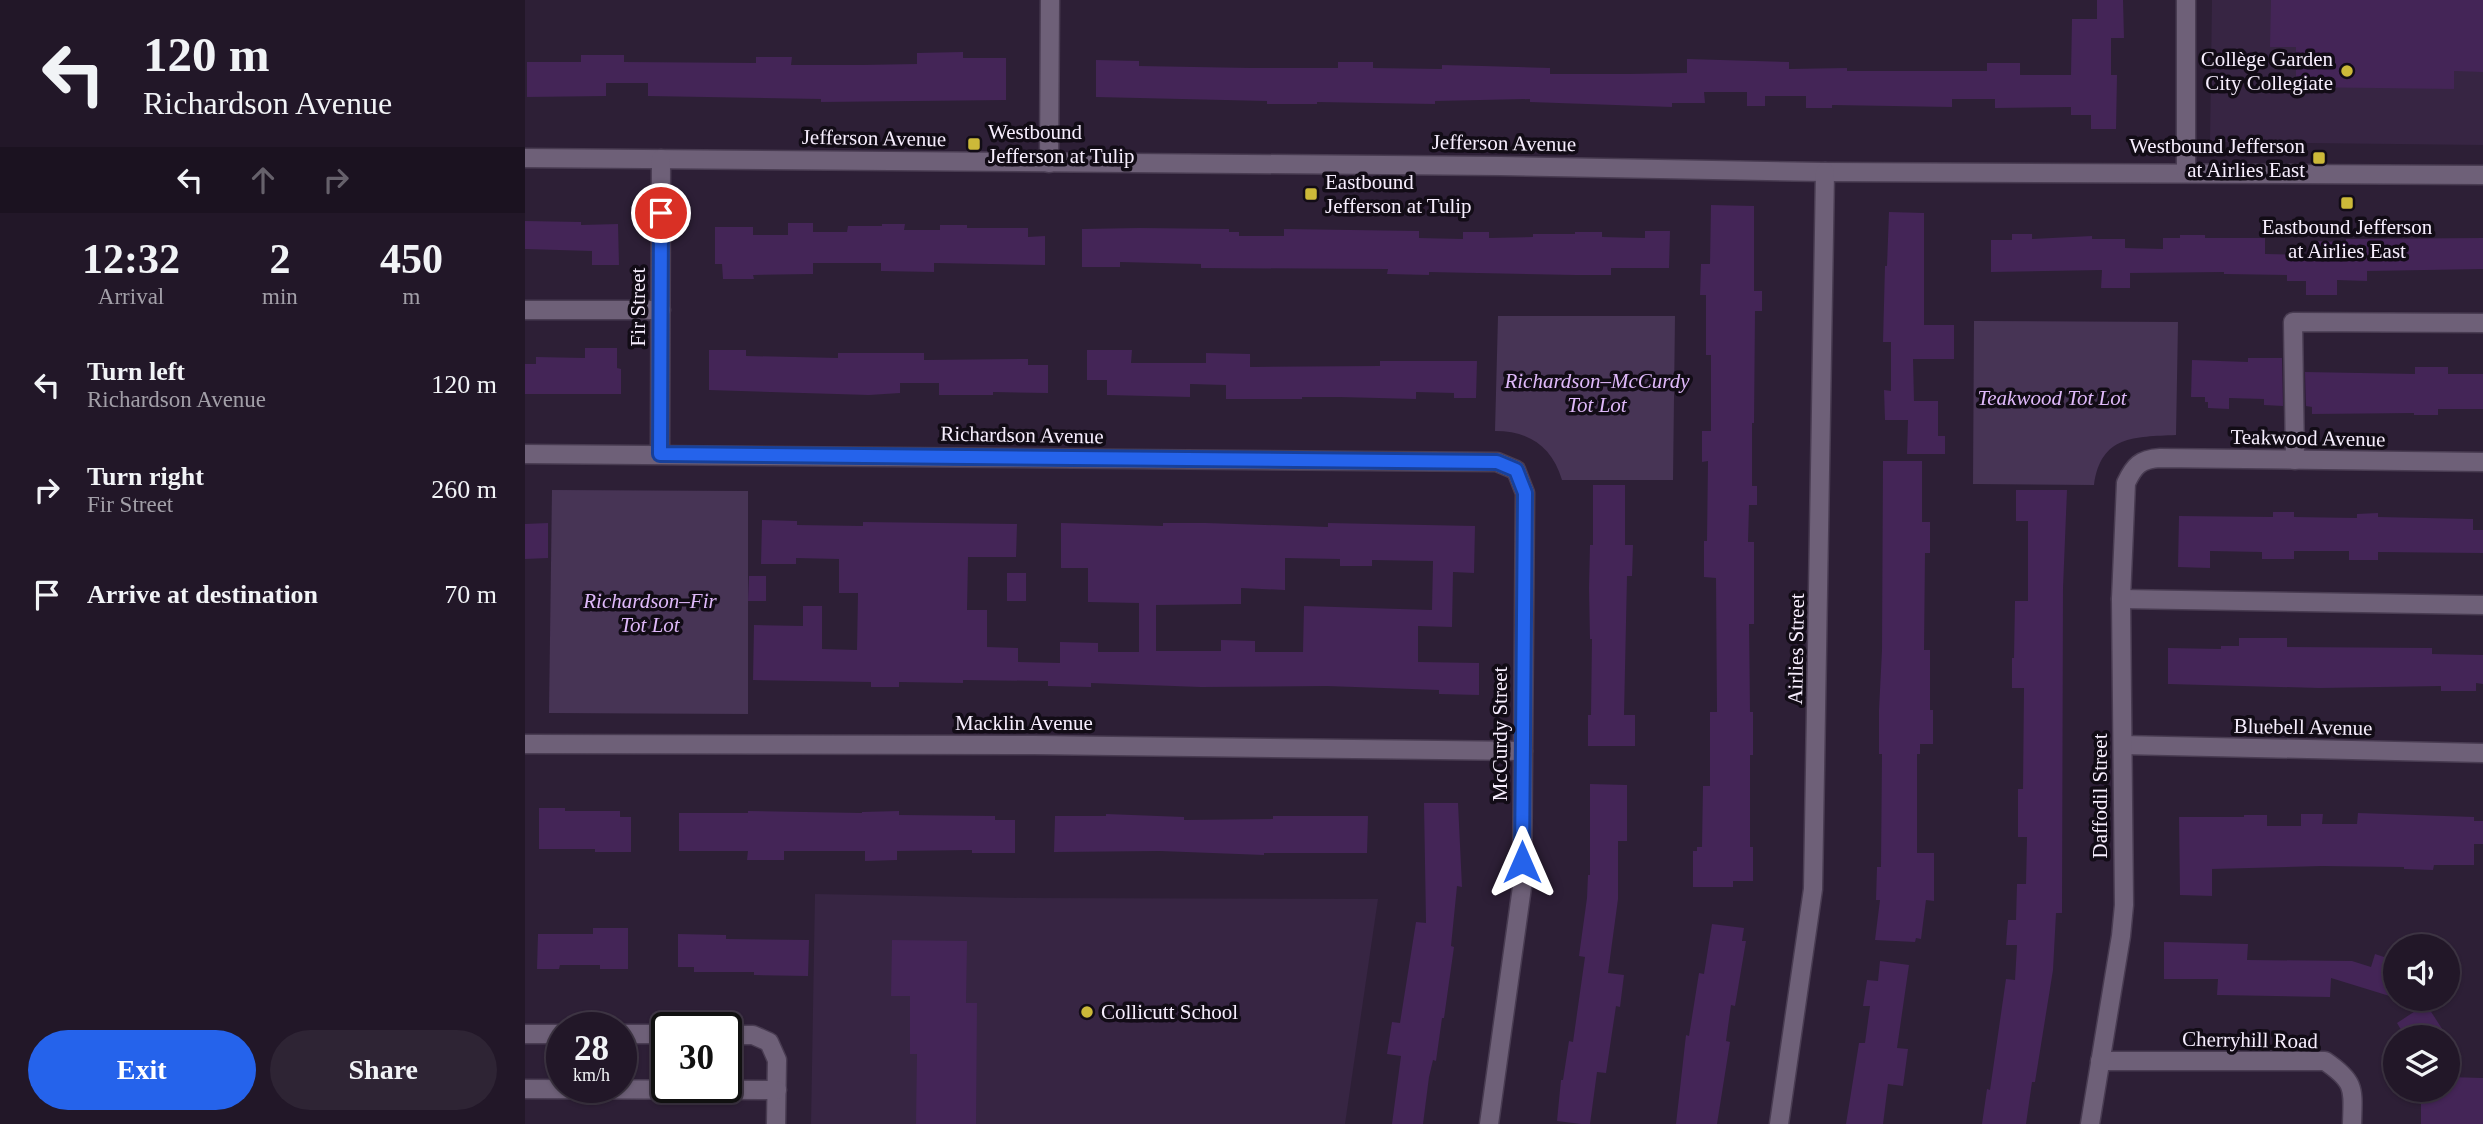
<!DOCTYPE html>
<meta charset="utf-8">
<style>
body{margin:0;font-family:"Times New Roman",serif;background:#2e2434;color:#f1f3f6;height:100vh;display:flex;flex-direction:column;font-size:26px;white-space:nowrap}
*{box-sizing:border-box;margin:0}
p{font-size:23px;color:#a29fa8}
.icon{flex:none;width:38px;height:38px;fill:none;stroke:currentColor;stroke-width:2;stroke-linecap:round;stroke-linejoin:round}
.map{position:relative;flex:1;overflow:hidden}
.side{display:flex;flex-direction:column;background:#221728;width:525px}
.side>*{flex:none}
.guide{background:#221728;color:#f1f3f6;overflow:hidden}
.buttons{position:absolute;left:1858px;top:934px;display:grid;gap:14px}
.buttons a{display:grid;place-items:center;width:77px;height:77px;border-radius:50%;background:#221728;box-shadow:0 2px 5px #0004,0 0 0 2px #3f3645;font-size:35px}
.speed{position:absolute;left:21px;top:1012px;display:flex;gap:14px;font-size:35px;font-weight:700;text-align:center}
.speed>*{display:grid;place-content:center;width:91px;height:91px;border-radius:50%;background:#221728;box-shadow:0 2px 5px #0004,0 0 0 2px #3f3645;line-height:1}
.speed small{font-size:18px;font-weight:400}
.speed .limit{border:4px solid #111;border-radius:10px;background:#fff;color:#111}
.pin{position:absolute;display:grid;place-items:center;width:60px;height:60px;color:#fff;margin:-30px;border:4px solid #fff;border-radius:50%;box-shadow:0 2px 7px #0007}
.me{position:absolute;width:77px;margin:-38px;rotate:0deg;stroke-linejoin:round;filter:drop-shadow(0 0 5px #0008)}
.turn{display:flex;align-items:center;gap:24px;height:147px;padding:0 28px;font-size:32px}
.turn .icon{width:91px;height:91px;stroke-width:2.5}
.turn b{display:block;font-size:49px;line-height:60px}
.lanes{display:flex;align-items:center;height:66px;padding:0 28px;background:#0003;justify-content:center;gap:35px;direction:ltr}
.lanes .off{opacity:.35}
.eta{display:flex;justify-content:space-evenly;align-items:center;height:119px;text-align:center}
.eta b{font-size:42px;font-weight:600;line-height:49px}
.action{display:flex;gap:14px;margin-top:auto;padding:14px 28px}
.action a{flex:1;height:80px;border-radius:42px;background:#2563eb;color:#fff;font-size:28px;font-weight:600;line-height:80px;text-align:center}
.action a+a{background:#2e2434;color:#f1f3f6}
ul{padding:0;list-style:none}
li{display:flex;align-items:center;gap:21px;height:105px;padding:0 28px}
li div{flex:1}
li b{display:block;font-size:26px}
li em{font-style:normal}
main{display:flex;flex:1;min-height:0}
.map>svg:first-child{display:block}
</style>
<main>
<section class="side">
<div class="guide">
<div class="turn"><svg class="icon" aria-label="left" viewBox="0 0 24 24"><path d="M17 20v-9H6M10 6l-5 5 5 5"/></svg><div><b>120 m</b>Richardson Avenue</div></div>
<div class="lanes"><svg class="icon" aria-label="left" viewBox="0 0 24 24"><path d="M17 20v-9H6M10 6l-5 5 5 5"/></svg><svg class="icon off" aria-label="ahead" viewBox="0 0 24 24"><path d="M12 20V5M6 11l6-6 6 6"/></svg><svg class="icon off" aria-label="right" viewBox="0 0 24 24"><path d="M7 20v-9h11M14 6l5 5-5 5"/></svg></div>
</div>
<div class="eta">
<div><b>12:32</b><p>Arrival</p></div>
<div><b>2</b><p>min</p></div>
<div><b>450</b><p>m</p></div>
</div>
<ul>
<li><svg class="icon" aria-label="left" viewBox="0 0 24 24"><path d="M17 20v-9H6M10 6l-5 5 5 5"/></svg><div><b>Turn left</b><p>Richardson Avenue</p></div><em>120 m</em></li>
<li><svg class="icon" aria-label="right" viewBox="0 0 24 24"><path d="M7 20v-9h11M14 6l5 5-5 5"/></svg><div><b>Turn right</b><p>Fir Street</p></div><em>260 m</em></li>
<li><svg class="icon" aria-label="arrive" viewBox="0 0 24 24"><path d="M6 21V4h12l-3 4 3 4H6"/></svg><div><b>Arrive at destination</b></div><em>70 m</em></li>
</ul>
<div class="action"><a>Exit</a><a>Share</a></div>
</section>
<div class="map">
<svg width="1958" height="1124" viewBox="0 0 1958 1124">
<rect width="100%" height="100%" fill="#2d1f36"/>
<g fill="#372543">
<path d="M 1687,0 L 1958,0 L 1958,145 L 1685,142 Z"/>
<path d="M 290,894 L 499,898 L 853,899 L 820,1124 L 286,1124 Z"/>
</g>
<g fill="#473455">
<path d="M 973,316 L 1150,316 L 1148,480 L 1037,480 C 1027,446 1004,431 970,431 Z"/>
<path d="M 1449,321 L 1653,322 L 1651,435 C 1609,437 1576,435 1569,485 L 1448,484 Z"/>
<path d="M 27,490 L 223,491 L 223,714 L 24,713 Z"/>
</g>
<g fill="#442557" fill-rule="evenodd">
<path d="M 1572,0 L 1598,0 L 1599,38 L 1586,38 L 1586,75 L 1592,75 L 1591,129 L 1566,129 L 1566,115 L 1546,115 L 1546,107 L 1470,108 L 1470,99 L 1427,99 L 1427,107 L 1307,105 L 1307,108 L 1281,108 L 1281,96 L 1240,96 L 1240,106 L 1222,106 L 1222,92 L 1179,92 L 1180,103 L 1147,103 L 1147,107 L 1005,102 L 1005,99 L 910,101 L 910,104 L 792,102 L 792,104 L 742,104 L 742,101 L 571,97 L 571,60 L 614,61 L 614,66 L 726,68 L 813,68 L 813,62 L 848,62 L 848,68 L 917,69 L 917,65 L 958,66 L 1025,68 L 1025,74 L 1104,74 L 1162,73 L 1162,59 L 1264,62 L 1264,69 L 1322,68 L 1322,71 L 1462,71 L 1462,63 L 1495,63 L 1495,75 L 1546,75 L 1547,19 L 1572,19 Z"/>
<path d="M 1746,0 L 1958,0 L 1958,72 L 1929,71 L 1929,89 L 1771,87 L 1771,47 L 1745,47 Z"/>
<path d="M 438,52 L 438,58 L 481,58 L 481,100 L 296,102 L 296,99 L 123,96 L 123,83 L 81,83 L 81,96 L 2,97 L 2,62 L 56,62 L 56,55 L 99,55 L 99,62 L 231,63 L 231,57 L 267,57 L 266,65 L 337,65 L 392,64 L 392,53 Z"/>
<path d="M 1186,205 L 1229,206 L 1229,291 L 1237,291 L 1237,311 L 1230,311 L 1229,423 L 1227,423 L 1227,486 L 1232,486 L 1232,505 L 1224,505 L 1223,542 L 1229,542 L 1229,624 L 1224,624 L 1225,712 L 1228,712 L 1228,755 L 1225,755 L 1225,847 L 1228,847 L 1228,881 L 1208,881 L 1208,887 L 1168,887 L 1168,851 L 1172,851 L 1172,847 L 1177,847 L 1178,786 L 1185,786 L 1185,712 L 1192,712 L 1191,578 L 1179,577 L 1179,541 L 1182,541 L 1183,461 L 1177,462 L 1177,431 L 1186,431 L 1186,355 L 1181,355 L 1181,295 L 1175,295 L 1176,264 L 1185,264 Z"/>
<path d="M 1364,212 L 1399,213 L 1399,325 L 1429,325 L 1429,359 L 1388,359 L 1389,401 L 1413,401 L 1413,436 L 1420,436 L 1420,454 L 1382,454 L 1383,420 L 1360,420 L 1359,390 L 1366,391 L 1366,342 L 1358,342 L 1360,266 L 1362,266 Z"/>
<path d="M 0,221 L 56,222 L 56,225 L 93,224 L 94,265 L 67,265 L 67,251 L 0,249 Z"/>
<path d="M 263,223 L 288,223 L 288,232 L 322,232 L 323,226 L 357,226 L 357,224 L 380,224 L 379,230 L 415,230 L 415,225 L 442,225 L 442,228 L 503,228 L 503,237 L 520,236 L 520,265 L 409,263 L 409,272 L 356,271 L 356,263 L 288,263 L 288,274 L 228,275 L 229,279 L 198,279 L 197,264 L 190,264 L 190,227 L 228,227 L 228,235 L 263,235 Z"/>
<path d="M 615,228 L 704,229 L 704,232 L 714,232 L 714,236 L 759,236 L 759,229 L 894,231 L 894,238 L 938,239 L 938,232 L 964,232 L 964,238 L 1008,237 L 1008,234 L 1050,234 L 1050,232 L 1077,232 L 1077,237 L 1120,238 L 1120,231 L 1145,231 L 1144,268 L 1086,268 L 1086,275 L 1050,275 L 904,272 L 904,275 L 862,274 L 863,269 L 676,268 L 676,264 L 595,262 L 595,267 L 557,267 L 557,229 Z"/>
<path d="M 1487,234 L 1507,234 L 1507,239 L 1567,236 L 1567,239 L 1600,239 L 1600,248 L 1638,249 L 1638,238 L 1655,238 L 1655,235 L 1680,235 L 1680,238 L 1740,238 L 1740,254 L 1787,255 L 1788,241 L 1821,242 L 1821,239 L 1958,238 L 1958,269 L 1842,271 L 1842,281 L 1812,280 L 1812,295 L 1781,295 L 1781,281 L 1762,281 L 1762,275 L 1699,274 L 1699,272 L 1605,273 L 1605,288 L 1576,288 L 1577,270 L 1466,272 L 1466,240 L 1487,240 Z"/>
<path d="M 60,348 L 92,348 L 92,368 L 96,369 L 96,394 L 0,394 L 0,364 L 11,364 L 11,357 L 60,358 Z"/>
<path d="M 184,350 L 221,350 L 221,356 L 313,358 L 313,353 L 399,353 L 399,360 L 503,359 L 503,365 L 523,365 L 523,393 L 468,392 L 468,395 L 414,395 L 414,383 L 375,383 L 375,393 L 344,395 L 184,390 Z"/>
<path d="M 562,350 L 607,350 L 606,363 L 681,363 L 681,353 L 725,354 L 725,367 L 855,366 L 855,361 L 952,361 L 951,398 L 929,398 L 929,393 L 891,392 L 891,399 L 815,397 L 777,397 L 777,399 L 701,399 L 701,385 L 665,384 L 665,397 L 582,395 L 582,380 L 562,380 Z"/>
<path d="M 1723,358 L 1757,358 L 1758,406 L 1739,405 L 1739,399 L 1704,398 L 1704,409 L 1683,408 L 1683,402 L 1680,402 L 1680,397 L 1666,397 L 1667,360 L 1723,362 Z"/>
<path d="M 1890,367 L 1923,367 L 1923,374 L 1958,374 L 1958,409 L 1913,409 L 1913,415 L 1889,415 L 1889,413 L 1787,414 L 1787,407 L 1781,406 L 1780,372 L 1890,374 Z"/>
<path d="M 1358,461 L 1397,461 L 1397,522 L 1405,522 L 1405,553 L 1400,553 L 1399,650 L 1405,650 L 1405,710 L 1408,710 L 1408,744 L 1395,744 L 1395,754 L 1392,754 L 1392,853 L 1409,853 L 1409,901 L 1401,900 L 1396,939 L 1391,938 L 1390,942 L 1350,940 L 1355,900 L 1351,900 L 1352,867 L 1356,867 L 1357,754 L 1354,754 L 1354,710 L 1357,650 Z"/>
<path d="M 1068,485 L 1100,485 L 1100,545 L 1108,545 L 1107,576 L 1102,576 L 1099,715 L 1110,715 L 1110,746 L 1063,746 L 1063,715 L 1066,715 L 1067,639 L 1065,639 L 1064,588 L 1065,545 L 1068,545 Z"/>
<path d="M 1491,490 L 1542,490 L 1538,588 L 1537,913 L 1531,913 L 1528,970 L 1510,1082 L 1507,1082 L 1501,1124 L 1457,1124 L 1462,1089 L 1465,1090 L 1481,979 L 1490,980 L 1492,945 L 1481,945 L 1483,920 L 1491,920 L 1492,884 L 1501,884 L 1502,837 L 1493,837 L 1493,789 L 1498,789 L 1499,688 L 1487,688 L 1487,658 L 1489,658 L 1490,601 L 1503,601 L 1503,521 L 1491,521 Z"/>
<path d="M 1748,512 L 1769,512 L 1769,517 L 1832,518 L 1832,514 L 1853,513 L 1853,517 L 1948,519 L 1948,530 L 1958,530 L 1958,553 L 1853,552 L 1853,560 L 1824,560 L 1824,551 L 1769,551 L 1769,559 L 1737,559 L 1737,552 L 1685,551 L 1685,568 L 1653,567 L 1654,516 L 1748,517 Z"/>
<path d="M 237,520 L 272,521 L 272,525 L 338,526 L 338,522 L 492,524 L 491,557 L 443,557 L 442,610 L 462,610 L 462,647 L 493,648 L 493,662 L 535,663 L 535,642 L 573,643 L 573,652 L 614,652 L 614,603 L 563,602 L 563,568 L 536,568 L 536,523 L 638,526 L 638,523 L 681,523 L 803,527 L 803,523 L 950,526 L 949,573 L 928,572 L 927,627 L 893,626 L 893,662 L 954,663 L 954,695 L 914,694 L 914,690 L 802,686 L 676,687 L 566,683 L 566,687 L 523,686 L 523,681 L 438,680 L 438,683 L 374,682 L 374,687 L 346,687 L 346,682 L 228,680 L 229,625 L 278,626 L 278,606 L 297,606 L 297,649 L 332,650 L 333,593 L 314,593 L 314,559 L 271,558 L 271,564 L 236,564 ZM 760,558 L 815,559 L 815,566 L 847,566 L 847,560 L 908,561 L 907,610 L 779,606 L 778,652 L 730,652 L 730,641 L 696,640 L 696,651 L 631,651 L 631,605 L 716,604 L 716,588 L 760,590 Z"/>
<path d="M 23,523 L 23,558 L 0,559 L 0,524 Z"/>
<rect x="482" y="573" width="19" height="28"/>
<path d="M 224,576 L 241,576 L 241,601 L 223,601 Z"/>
<path d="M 1714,638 L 1762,638 L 1762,647 L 1907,648 L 1907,654 L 1958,655 L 1958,684 L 1951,683 L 1951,691 L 1916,691 L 1916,686 L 1795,688 L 1643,684 L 1643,648 L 1696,649 L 1696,646 L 1714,646 Z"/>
<path d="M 1065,784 L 1102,785 L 1102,841 L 1093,841 L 1093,899 L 1083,973 L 1099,975 L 1095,1007 L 1091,1006 L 1081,1073 L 1072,1072 L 1065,1124 L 1056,1124 L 1032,1121 L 1036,1080 L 1038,1080 L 1044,1041 L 1048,1042 L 1060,957 L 1054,956 L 1062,898 L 1063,875 L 1065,875 Z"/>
<path d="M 899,803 L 933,803 L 937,887 L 932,886 L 926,946 L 929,947 L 919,1018 L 917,1018 L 911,1061 L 908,1060 L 904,1077 L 898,1124 L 867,1124 L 876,1056 L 862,1054 L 867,1022 L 875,1023 L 891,922 L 901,923 Z"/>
<path d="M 14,808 L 40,808 L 40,811 L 95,811 L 95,817 L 106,817 L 106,852 L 70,852 L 70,849 L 14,849 Z"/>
<path d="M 223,811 L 337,813 L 337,812 L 374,811 L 374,815 L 470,816 L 470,820 L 490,820 L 490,853 L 447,853 L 447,850 L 372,851 L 372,860 L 340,861 L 340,851 L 259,851 L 259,860 L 222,860 L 223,851 L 154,851 L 154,813 L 223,813 Z"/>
<path d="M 1833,813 L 1949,817 L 1949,821 L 1958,821 L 1958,844 L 1949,844 L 1949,865 L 1909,865 L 1908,870 L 1879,869 L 1879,867 L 1797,866 L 1687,869 L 1687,896 L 1655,895 L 1654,817 L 1719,817 L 1719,815 L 1742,815 L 1742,826 L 1776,826 L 1776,814 L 1798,814 L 1797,824 L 1832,824 Z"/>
<path d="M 581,814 L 659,817 L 659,820 L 748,819 L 748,816 L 843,816 L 842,853 L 739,853 L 739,855 L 635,851 L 529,852 L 530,816 L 581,816 Z"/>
<path d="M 1187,924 L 1219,928 L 1217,941 L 1221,941 L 1210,1006 L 1206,1005 L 1201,1041 L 1205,1042 L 1192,1124 L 1151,1124 L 1161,1035 L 1164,1036 L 1174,973 L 1179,974 Z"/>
<path d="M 68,928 L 103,928 L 103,969 L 75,969 L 75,965 L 35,965 L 34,969 L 12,969 L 13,934 L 68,934 Z"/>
<path d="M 153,934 L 201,935 L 201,939 L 284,940 L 283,976 L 229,975 L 229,972 L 169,972 L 169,967 L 153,967 Z"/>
<path d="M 367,940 L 442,941 L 441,1003 L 452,1003 L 451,1124 L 391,1124 L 392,1054 L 385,1054 L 385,996 L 366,996 Z"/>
<path d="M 1639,942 L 1723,944 L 1722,960 L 1827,961 L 1846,967 L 1850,954 L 1871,961 L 1871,998 L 1806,978 L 1805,997 L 1692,995 L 1693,979 L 1639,979 Z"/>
<path d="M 1355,961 L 1384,965 L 1372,1048 L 1383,1049 L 1378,1086 L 1363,1084 L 1358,1124 L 1321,1124 L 1334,1043 L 1340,1043 L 1345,1006 L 1338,1006 L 1342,980 L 1353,981 Z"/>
<path d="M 1901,1004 L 1923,1038 L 1881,1038 L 1872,1023 Z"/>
<path d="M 1923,1077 L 1958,1078 L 1958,1124 L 1896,1124 L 1896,1090 L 1923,1090 Z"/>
</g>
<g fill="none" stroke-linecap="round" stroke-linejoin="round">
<g stroke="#493c52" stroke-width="21">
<g id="minor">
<path d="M 0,158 L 975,166 L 1300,172 L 1958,175"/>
<path d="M 524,163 L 525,0"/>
<path d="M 1661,172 L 1661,0"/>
<path d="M 0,310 L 136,310"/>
<path d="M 0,454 L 972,462 L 991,470 L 1000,493 L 997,887 L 964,1124"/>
<path d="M 135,454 L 136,159"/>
<path d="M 1770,460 L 1768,322 L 1958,323"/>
<path d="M 1596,599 L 1958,605"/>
<path d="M 0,744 L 509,745 L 998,751"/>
<path d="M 1598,745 L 1958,753"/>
<path d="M 0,1034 L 37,1034"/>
<path d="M 96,1034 L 142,1034"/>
<path d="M 201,1035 L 228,1035 L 244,1042 L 252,1060 L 251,1124"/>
<path d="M 1575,1061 L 1800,1061 C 1831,1082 1828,1089 1827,1124"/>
<path d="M 0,1089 L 252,1090"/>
<path d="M 1254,1124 L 1288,889 L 1300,172"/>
<path d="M 1565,1124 L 1596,936 L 1599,905 L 1596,599 L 1601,483 C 1609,466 1615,459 1635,458 L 1958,462"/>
</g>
</g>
<use href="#minor" stroke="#6e6078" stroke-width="18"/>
</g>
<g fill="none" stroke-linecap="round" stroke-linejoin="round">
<g stroke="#184099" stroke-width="18">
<path id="route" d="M 136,213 L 135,454 L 972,462 L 991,470 L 1000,493 L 997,862"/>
</g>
<use href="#route" stroke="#2563eb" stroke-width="12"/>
</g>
<g fill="#ccb939" stroke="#120c16" stroke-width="2.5">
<circle cx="1822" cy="71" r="7"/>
<rect x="442" y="137" width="14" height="14" rx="3.5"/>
<rect x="1787" y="151" width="14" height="14" rx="3.5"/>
<rect x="779" y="187" width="14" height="14" rx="3.5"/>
<rect x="1815" y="196" width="14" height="14" rx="3.5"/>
<circle cx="562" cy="1012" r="7"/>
</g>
<g text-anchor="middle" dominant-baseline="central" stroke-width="7" stroke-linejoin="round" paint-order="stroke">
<g font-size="21" fill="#f7eefe" stroke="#120c16" text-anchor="start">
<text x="1808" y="59" text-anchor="end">Collège Garden<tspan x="1808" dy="24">City Collegiate</tspan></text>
<text x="463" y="132">Westbound<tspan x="463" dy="24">Jefferson at Tulip</tspan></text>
<text x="1780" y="146" text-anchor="end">Westbound Jefferson<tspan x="1780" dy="24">at Airlies East</tspan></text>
<text x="800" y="182">Eastbound<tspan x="800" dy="24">Jefferson at Tulip</tspan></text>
<text x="1822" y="227" text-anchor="middle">Eastbound Jefferson<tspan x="1822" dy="24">at Airlies East</tspan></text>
<text x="576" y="1012">Collicutt School</text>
</g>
<g font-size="21" fill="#f7eefe" stroke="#120c16">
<text transform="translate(349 138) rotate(1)">Jefferson Avenue</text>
<text transform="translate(979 143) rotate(1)">Jefferson Avenue</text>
<text transform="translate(113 307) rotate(-90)">Fir Street</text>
<text transform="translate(497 435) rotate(1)">Richardson Avenue</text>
<text transform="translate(1783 438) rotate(1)">Teakwood Avenue</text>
<text transform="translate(1271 649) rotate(-89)">Airlies Street</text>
<text x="499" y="723">Macklin Avenue</text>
<text transform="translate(1778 727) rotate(1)">Bluebell Avenue</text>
<text transform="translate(975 734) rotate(-90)">McCurdy Street</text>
<text transform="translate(1575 796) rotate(-90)">Daffodil Street</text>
<text transform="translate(1725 1040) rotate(1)">Cherryhill Road</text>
</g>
<g font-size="21" font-style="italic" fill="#dfb9fa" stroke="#120c16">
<text x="1072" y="381">Richardson–McCurdy<tspan x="1072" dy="24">Tot Lot</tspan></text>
<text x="1527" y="398">Teakwood Tot Lot</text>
<text x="125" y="601">Richardson–Fir<tspan x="125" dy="24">Tot Lot</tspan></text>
</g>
</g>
</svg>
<div class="buttons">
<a><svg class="icon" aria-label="sound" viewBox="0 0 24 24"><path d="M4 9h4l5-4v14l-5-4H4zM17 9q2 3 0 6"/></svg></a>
<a><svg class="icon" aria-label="layers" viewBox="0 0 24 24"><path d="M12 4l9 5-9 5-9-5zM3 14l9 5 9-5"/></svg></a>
</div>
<div class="speed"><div>28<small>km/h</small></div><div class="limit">30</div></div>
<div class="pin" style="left:136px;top:213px;background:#d93025"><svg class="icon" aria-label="arrive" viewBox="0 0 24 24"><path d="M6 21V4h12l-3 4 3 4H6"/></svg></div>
<svg class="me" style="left:997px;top:862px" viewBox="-20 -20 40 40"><path d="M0-17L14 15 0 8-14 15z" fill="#2563eb" stroke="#fff" stroke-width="4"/></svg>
</div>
</main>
